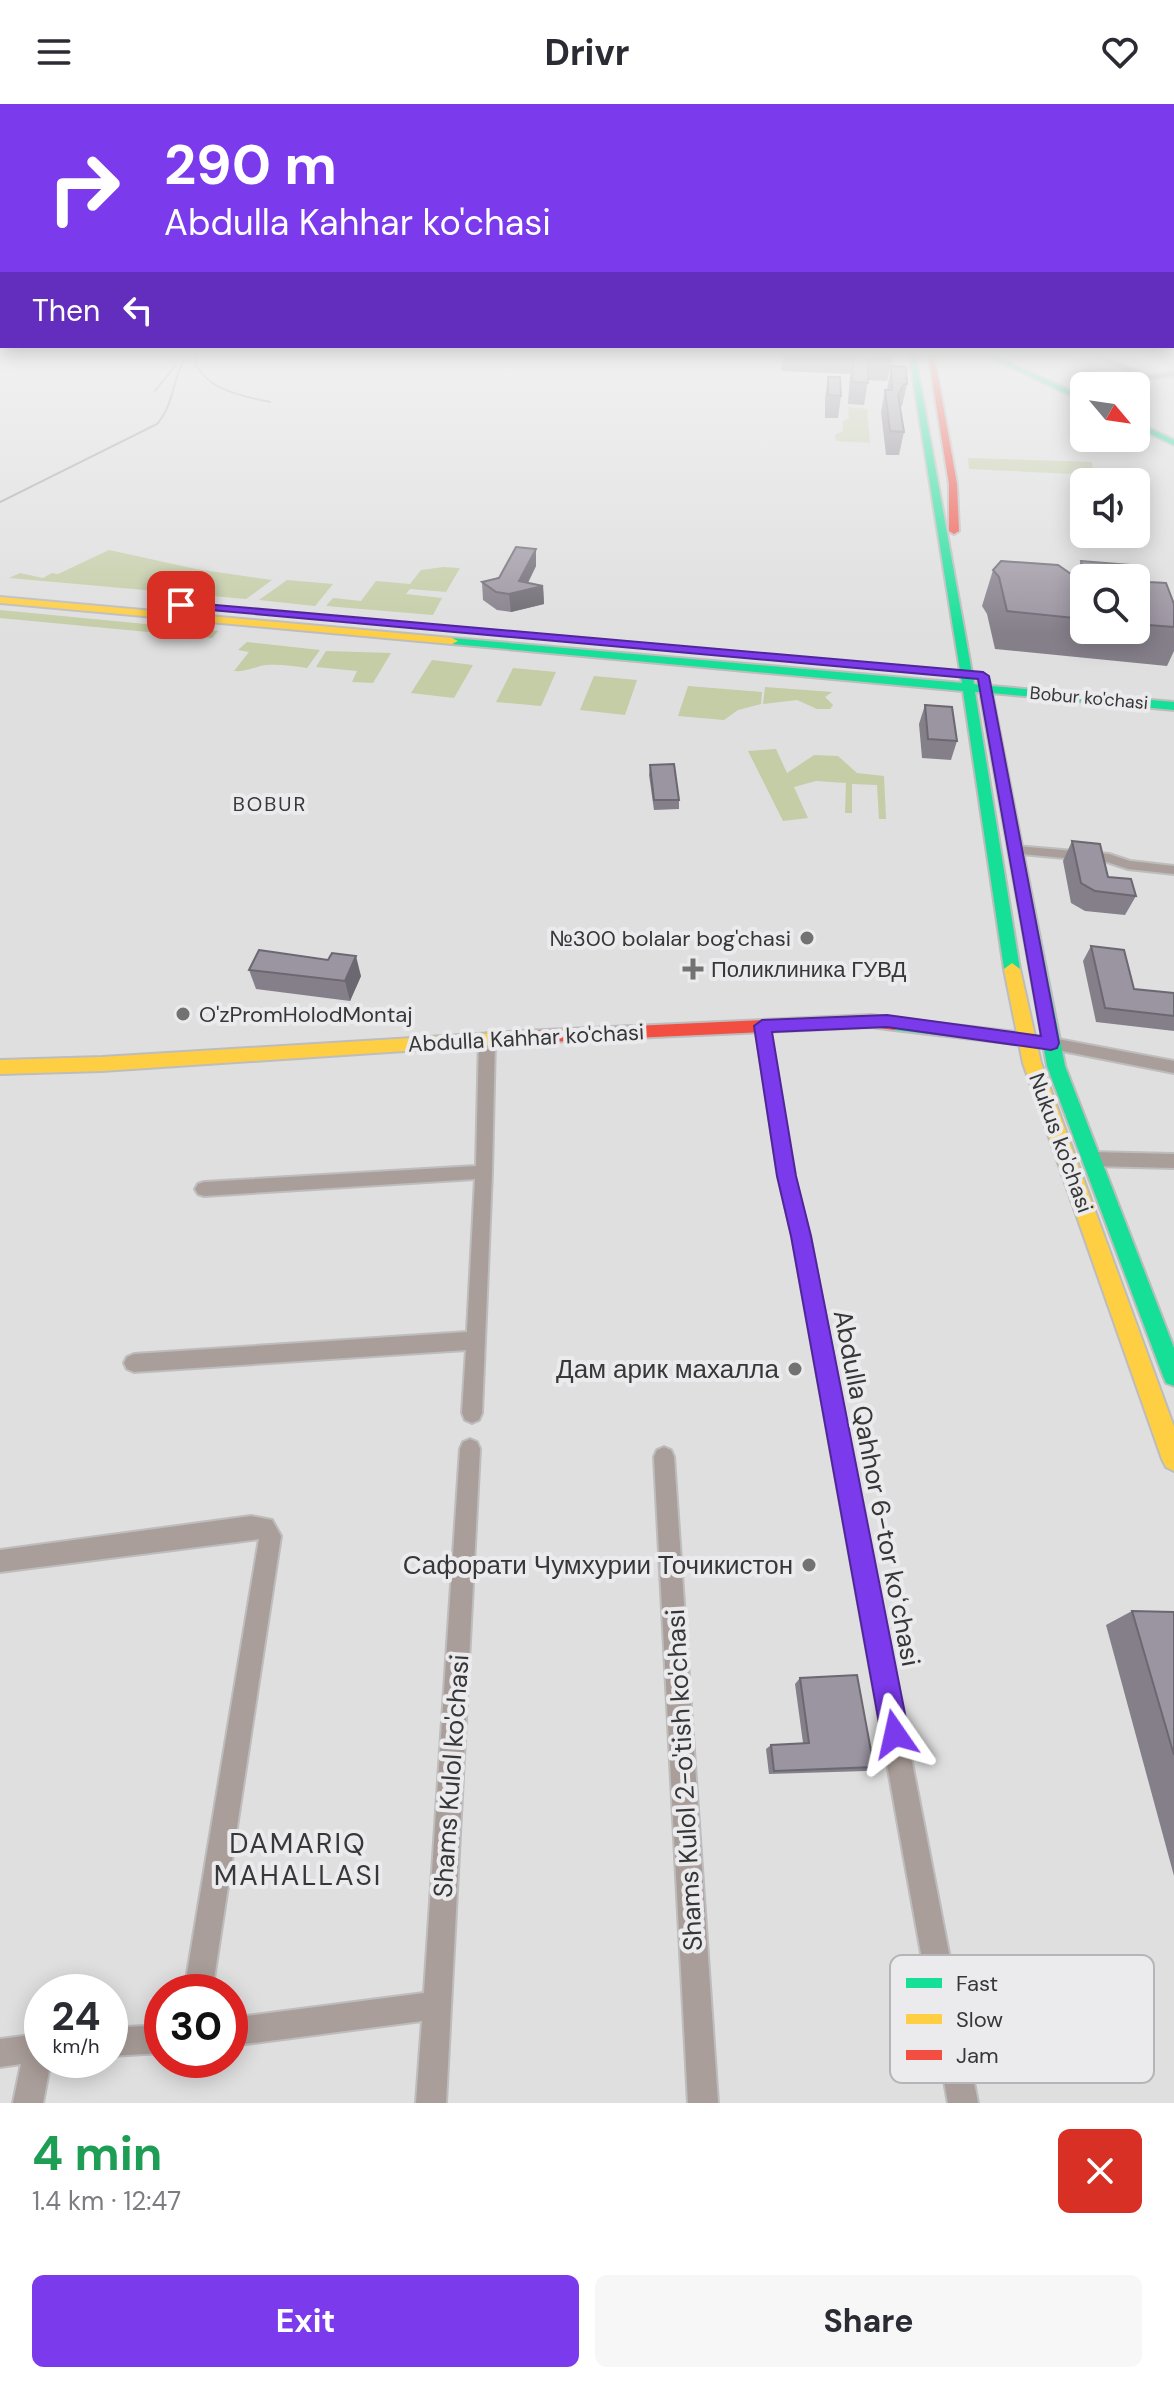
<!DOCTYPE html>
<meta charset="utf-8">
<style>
body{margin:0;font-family:"DM Sans",sans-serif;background:#f7f7f7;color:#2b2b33;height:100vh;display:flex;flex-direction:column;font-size:30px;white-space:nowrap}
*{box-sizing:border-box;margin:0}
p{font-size:26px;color:#7c7c81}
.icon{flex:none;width:44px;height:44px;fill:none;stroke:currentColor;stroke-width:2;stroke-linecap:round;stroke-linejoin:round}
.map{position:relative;height:1999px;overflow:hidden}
.side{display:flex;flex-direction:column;background:#fff;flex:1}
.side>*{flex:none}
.hud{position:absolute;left:0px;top:0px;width:1174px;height:244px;box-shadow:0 4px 20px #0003;background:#7c3aed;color:#fff;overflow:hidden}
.needle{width:52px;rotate:119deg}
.tools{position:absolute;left:1070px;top:268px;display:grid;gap:16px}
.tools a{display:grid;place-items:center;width:80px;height:80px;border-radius:12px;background:#fff;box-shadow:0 4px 20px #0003;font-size:40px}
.speed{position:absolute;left:24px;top:1870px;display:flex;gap:16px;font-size:40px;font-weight:700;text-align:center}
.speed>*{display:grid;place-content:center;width:104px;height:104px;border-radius:50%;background:#fff;box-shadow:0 4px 20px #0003;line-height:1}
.speed small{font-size:20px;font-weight:400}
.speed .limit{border:12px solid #d22;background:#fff;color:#111}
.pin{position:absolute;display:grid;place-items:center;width:68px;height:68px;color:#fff;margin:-34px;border-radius:16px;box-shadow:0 4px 12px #0006}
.me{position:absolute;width:88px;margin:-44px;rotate:349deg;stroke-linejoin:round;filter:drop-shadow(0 0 6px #0008)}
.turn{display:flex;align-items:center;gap:28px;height:168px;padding:0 32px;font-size:36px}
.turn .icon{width:104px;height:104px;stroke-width:2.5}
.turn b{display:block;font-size:56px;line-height:68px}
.then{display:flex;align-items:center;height:76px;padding:0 32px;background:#0003;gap:16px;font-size:30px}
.round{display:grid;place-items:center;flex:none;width:84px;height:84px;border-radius:12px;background:#f7f7f7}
.headline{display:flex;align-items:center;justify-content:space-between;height:136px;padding:0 32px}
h1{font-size:48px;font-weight:700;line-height:60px;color:#1e9e55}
.action{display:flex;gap:16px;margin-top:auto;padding:16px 32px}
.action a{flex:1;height:92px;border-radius:12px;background:#7c3aed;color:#fff;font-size:32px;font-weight:700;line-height:92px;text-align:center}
.action a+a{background:#f7f7f7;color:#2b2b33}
header{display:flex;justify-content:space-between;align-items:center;height:104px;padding:0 32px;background:#fff;font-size:36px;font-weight:700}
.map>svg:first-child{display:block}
</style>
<header><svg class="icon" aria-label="menu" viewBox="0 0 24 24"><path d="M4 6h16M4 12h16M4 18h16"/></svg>Drivr<svg class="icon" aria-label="heart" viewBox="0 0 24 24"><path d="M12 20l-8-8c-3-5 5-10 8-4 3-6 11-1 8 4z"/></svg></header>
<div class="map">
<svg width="1174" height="1999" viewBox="0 0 1174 1999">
<rect width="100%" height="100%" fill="#dfdfdf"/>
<g fill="#c4cda6">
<path d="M 848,303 L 867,305 L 870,339 L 836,337 L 835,331 L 843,327 L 843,317 L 849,314 Z"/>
<path d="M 968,354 L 1092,358 L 1093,371 L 969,365 Z"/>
<path d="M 109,446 L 196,465 L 272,476 L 246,495 L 9,474 L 20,469 L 43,474 L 52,469 L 58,470 Z"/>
<path d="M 443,463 L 460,464 L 446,488 L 410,485 L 406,490 L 442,494 L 433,511 L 326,502 L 333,494 L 361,497 L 376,477 L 410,480 L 421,466 Z"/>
<path d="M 287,476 L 333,480 L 315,502 L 259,496 Z"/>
<path d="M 0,506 L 218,527 L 212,534 L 0,514 Z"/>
<path d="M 247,538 L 320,546 L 307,564 C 294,562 279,560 266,561 C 253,563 248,568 234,567 L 249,548 L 238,546 Z"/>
<path d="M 326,547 L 391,549 L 373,579 L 352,578 L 357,567 L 316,563 Z"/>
<path d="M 432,556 L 473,561 L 454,594 L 411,589 Z"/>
<path d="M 513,564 L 556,568 L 541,602 L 496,598 Z"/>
<path d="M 594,572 L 637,576 L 625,611 L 580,606 Z"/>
<path d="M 688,582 L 762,588 L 761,600 L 738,606 L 724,616 L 678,612 Z"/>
<path d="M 765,583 L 832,588 L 825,593 L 833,601 L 830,605 L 817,605 L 797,596 L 763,600 Z"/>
<path d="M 776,645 L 787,669 L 814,651 L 838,652 L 857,669 L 884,672 L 886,715 L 879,715 L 877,681 L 852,680 L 852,709 L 845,709 L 846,679 L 816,677 L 794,683 L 808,714 L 783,717 L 748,647 Z"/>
</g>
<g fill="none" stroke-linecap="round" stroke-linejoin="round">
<g stroke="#bdbdbe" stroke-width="4">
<g id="street">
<path d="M 1089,250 L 1097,250 L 1148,272 L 1174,268 L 1174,272 L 1088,282 L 1140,273 Z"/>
<path d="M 1015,742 L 1109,750 L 1130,757 L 1174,762 L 1174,770 L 1128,765 L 1107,758 L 1011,749 L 1009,746 Z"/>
<path d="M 762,917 L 769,922 L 794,1072 L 810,1132 L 978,1999 L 948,1999 L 792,1132 L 778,1072 L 755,922 Z"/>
<path d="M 487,929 L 495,935 L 492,1068 L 482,1309 L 479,1316 L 472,1319 L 465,1316 L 462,1309 L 466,1246 L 134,1268 L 127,1265 L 124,1259 L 127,1253 L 134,1250 L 467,1228 L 475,1075 L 204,1092 L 198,1090 L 195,1085 L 198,1080 L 204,1078 L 476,1062 L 479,935 Z"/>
<path d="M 1047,933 L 1174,957 L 1174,969 L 1042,943 L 1039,939 Z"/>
<path d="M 1091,1048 L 1174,1050 L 1174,1064 L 1091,1062 L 1085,1060 L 1083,1055 L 1085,1050 Z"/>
<path d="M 470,1335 L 477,1338 L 480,1345 L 446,1999 L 416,1999 L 422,1917 L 230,1942 L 230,1914 L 424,1889 L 460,1345 L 463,1338 Z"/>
<path d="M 664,1343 L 671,1346 L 674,1353 L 718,1999 L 688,1999 L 654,1353 L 657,1346 Z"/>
<path d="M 251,1412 L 272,1416 L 281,1432 L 212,1888 L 184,1888 L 259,1435 L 0,1468 L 0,1446 Z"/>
<path d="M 162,1921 L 162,1949 L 110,1952 L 110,1924 Z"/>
<path d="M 39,1930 L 42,1931 L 42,1956 L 51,1956 L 43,1999 L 13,1999 L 21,1960 L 0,1963 L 0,1935 Z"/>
</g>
</g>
<g stroke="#bdbdbe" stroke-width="4">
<g id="fast">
<path d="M 909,250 L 915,250 L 974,580 L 979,581 L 978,576 L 984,572 L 988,574 L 991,582 L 1174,598 L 1174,606 L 992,589 L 1065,962 L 1174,1244 L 1174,1282 L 1166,1279 L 1163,1272 L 1047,962 L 980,588 L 975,588 L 1020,865 L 1012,871 L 1004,865 L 963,587 L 452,540 L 446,537 L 452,534 L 962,579 Z"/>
<path d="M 983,250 L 991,250 L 1084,293 L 1084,298 Z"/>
<path d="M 1136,318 L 1174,336 L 1174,341 L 1136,323 Z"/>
<path d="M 894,914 L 1025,929 L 1034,935 L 1025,941 L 894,926 L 886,920 Z"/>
</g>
</g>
<g stroke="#bdbdbe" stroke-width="4">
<g id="slow">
<path d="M 0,493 L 452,534 L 458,537 L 452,540 L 0,499 Z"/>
<path d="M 1012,859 L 1020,865 L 1041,959 L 1174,1323 L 1174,1367 L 1166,1363 L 1162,1355 L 1023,959 L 1004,865 Z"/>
<path d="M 525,927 L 534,933 L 525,939 L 102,967 L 0,970 L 0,956 L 102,953 Z"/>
</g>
</g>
<g stroke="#bdbdbe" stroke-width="4">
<g id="jam">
<path d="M 928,250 L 934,250 L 957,380 L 959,427 L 954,430 L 949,427 L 949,380 Z"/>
<path d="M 871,911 L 894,914 L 902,920 L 894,926 L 871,923 L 525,939 L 516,933 L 525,927 Z"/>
</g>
</g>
<use href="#street" fill="#aa9e9a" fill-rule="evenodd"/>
<use href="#fast" fill="#16e098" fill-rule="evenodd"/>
<use href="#slow" fill="#ffcf43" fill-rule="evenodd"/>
<use href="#jam" fill="#f24e42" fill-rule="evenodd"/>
<g stroke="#a7a19f" stroke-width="2">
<path d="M 196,250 L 196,261 C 210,287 243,292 270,298"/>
<path d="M 155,287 L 175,262"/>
<path d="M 0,398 L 157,320 C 175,300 172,272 188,250"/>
</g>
</g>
<g fill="#857f8a" fill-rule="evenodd">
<path d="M 783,250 L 891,250 L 892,256 L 887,277 L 868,276 L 864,301 L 848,300 L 850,270 L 781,267 Z"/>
<path d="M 891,262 L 907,280 L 902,302 L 900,302 L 904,328 L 899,351 L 886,351 L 881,308 L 885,286 L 887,286 Z"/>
<path d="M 828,273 L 841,292 L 838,314 L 825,314 L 825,294 Z"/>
<path d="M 1001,457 L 1058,461 L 1075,473 L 1081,457 L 1142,462 L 1149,478 L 1166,479 L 1174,500 L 1174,547 L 1167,562 L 995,545 L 987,510 L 982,502 L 993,466 ZM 1084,474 L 1136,474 L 1136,526 L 1084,526 Z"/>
<path d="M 536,462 L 528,479 L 543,482 L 544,500 L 511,508 L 497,506 L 483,496 L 482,478 Z"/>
<path d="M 925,601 L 957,637 L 951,656 L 922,654 L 919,620 Z"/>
<path d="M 650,661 L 679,696 L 679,705 L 654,706 L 649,671 Z"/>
<path d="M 1072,737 L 1108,773 L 1136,792 L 1125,811 L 1085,807 L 1071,799 L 1063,757 Z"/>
<path d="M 1091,842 L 1134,885 L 1174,889 L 1174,927 L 1096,918 L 1083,857 Z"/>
<path d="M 328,856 L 361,872 L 350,897 L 256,885 L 249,866 Z"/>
<path d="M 1132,1507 L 1174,1508 L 1174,1772 L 1106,1521 Z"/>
<path d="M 800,1574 L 874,1663 L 866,1667 L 769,1670 L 766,1645 L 771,1641 L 803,1639 L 795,1580 Z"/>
</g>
<g fill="#6c6871">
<path d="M 536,445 L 536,462 L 524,486 L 543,482 L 544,500 L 511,508 L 509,490 L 519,477 Z"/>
<path d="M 356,852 L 361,872 L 350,897 L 345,877 Z"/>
</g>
<g fill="#9b94a1" stroke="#6c6871" stroke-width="2">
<path d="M 854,250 L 891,250 L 892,256 L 868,255 L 868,279 L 852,278 Z"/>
<path d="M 891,262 L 906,263 L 907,280 L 904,280 L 898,291 L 904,328 L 890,327 L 885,286 L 892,286 Z"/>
<path d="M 828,273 L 840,273 L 841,292 L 828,291 Z"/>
<path d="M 516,443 L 536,445 L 519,477 L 543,482 L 509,490 L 496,488 L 482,478 L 499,474 Z"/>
<path d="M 1001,457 L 1058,461 L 1084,479 L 1084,515 L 1007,507 L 999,473 L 993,466 Z"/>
<path d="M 1081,457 L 1142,462 L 1149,478 L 1166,479 L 1174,500 L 1174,523 L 1136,520 L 1136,474 L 1085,474 Z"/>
<path d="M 925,601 L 952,603 L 957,637 L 928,635 Z"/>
<path d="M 674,660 L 679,696 L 654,696 L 650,661 Z"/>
<path d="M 1072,737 L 1100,740 L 1108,773 L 1131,775 L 1136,792 L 1095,787 L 1081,779 Z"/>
<path d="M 1091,842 L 1124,846 L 1134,885 L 1174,889 L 1174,912 L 1105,904 Z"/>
<path d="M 259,846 L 328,856 L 332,849 L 356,852 L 345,877 L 249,866 Z"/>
<path d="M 1132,1507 L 1174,1508 L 1174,1651 Z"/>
<path d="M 857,1571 L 874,1663 L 774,1667 L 771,1641 L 809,1639 L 800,1574 Z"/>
</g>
<linearGradient id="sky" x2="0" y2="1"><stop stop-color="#7ac2e2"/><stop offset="0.47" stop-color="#f1f1f1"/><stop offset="1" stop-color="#f1f1f1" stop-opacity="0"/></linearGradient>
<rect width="1174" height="530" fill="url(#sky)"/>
<path fill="#7c3aed" stroke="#51269a" stroke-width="2" d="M 181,498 L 983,568 L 989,572 L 1059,939 L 1057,944 L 1051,946 L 887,923 L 772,928 L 796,1072 L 811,1132 L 909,1630 L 905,1640 L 895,1644 L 885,1640 L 881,1630 L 791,1132 L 777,1072 L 754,922 L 762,916 L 887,911 L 1041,932 L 978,575 L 177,503 L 177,499 Z"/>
<g fill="#727272" stroke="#ebebed" stroke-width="3">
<circle cx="807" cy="834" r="8"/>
<path d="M689 853h8v8h8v8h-8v8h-8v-8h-8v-8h8z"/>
<circle cx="183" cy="910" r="8"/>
<circle cx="795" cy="1265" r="8"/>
<circle cx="809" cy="1461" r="8"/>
</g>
<g text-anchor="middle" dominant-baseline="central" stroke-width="8" stroke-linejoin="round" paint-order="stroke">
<g font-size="18" fill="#373738" stroke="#ebebed">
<text transform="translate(1089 594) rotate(5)">Bobur ko'chasi</text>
</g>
<g font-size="20" letter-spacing="2" fill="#38383a" stroke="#ebebed">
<text x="270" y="700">BOBUR</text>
</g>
<g font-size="22" fill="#373738" stroke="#ebebed" text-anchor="start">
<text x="791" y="834" text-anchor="end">№300 bolalar bog'chasi</text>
<text x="711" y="865">Поликлиника ГУВД</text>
<text x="199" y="910">O'zPromHolodMontaj</text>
</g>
<g font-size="22" fill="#373738" stroke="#ebebed">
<text transform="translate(526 934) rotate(-3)">Abdulla Kahhar ko'chasi</text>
<text transform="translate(1061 1039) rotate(70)">Nukus ko'chasi</text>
</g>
<g font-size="26" fill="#373738" stroke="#ebebed" text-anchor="end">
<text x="779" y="1265">Дам арик махалла</text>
<text x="793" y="1461">Сафорати Чумхурии Точикистон</text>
</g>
<g font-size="26" fill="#373738" stroke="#ebebed">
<text transform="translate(877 1384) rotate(79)">Abdulla Qahhor 6-tor koʻchasi</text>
<text transform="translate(451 1672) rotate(-86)">Shams Kulol ko'chasi</text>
<text transform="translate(684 1676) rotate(-93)">Shams Kulol 2-o'tish ko'chasi</text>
</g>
<g font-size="28" letter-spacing="2" fill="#38383a" stroke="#ebebed">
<text x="298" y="1739">DAMARIQ<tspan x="298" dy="32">MAHALLASI</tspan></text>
</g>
</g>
<rect x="890" y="1851" width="264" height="128" rx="12" fill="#ebebed" stroke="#b5b5b7" stroke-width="2"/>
<rect x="906" y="1874" width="36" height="10" fill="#16e098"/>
<rect x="906" y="1910" width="36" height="10" fill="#ffcf43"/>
<rect x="906" y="1946" width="36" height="10" fill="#f24e42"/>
<g font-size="22" fill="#373738">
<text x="956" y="1887">Fast</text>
<text x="956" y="1923">Slow</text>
<text x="956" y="1959">Jam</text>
</g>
</svg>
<div class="tools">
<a><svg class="needle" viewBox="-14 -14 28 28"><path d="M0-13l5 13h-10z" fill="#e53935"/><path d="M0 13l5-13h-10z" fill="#7c7c81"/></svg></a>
<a><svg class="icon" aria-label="sound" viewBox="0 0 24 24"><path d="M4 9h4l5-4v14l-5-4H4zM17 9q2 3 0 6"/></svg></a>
<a><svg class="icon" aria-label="search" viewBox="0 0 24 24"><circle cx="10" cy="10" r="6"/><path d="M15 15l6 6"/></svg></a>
</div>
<div class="speed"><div>24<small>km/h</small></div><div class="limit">30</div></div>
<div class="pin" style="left:181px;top:501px;background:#d93025"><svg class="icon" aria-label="arrive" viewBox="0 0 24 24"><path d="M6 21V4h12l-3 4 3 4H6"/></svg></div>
<svg class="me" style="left:895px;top:1630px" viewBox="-20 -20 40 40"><path d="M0-17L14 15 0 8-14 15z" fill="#7c3aed" stroke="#fff" stroke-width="4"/></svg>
<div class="hud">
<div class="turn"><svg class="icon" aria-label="right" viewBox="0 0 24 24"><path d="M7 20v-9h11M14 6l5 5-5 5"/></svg><div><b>290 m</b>Abdulla Kahhar ko'chasi</div></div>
<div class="then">Then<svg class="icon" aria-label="left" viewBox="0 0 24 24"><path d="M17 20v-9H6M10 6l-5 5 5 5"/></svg></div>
</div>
</div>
<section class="side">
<div class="headline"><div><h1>4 min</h1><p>1.4 km · 12:47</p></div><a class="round" style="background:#d93025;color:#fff"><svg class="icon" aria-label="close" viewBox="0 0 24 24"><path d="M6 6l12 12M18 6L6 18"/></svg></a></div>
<div class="action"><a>Exit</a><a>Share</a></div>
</section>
